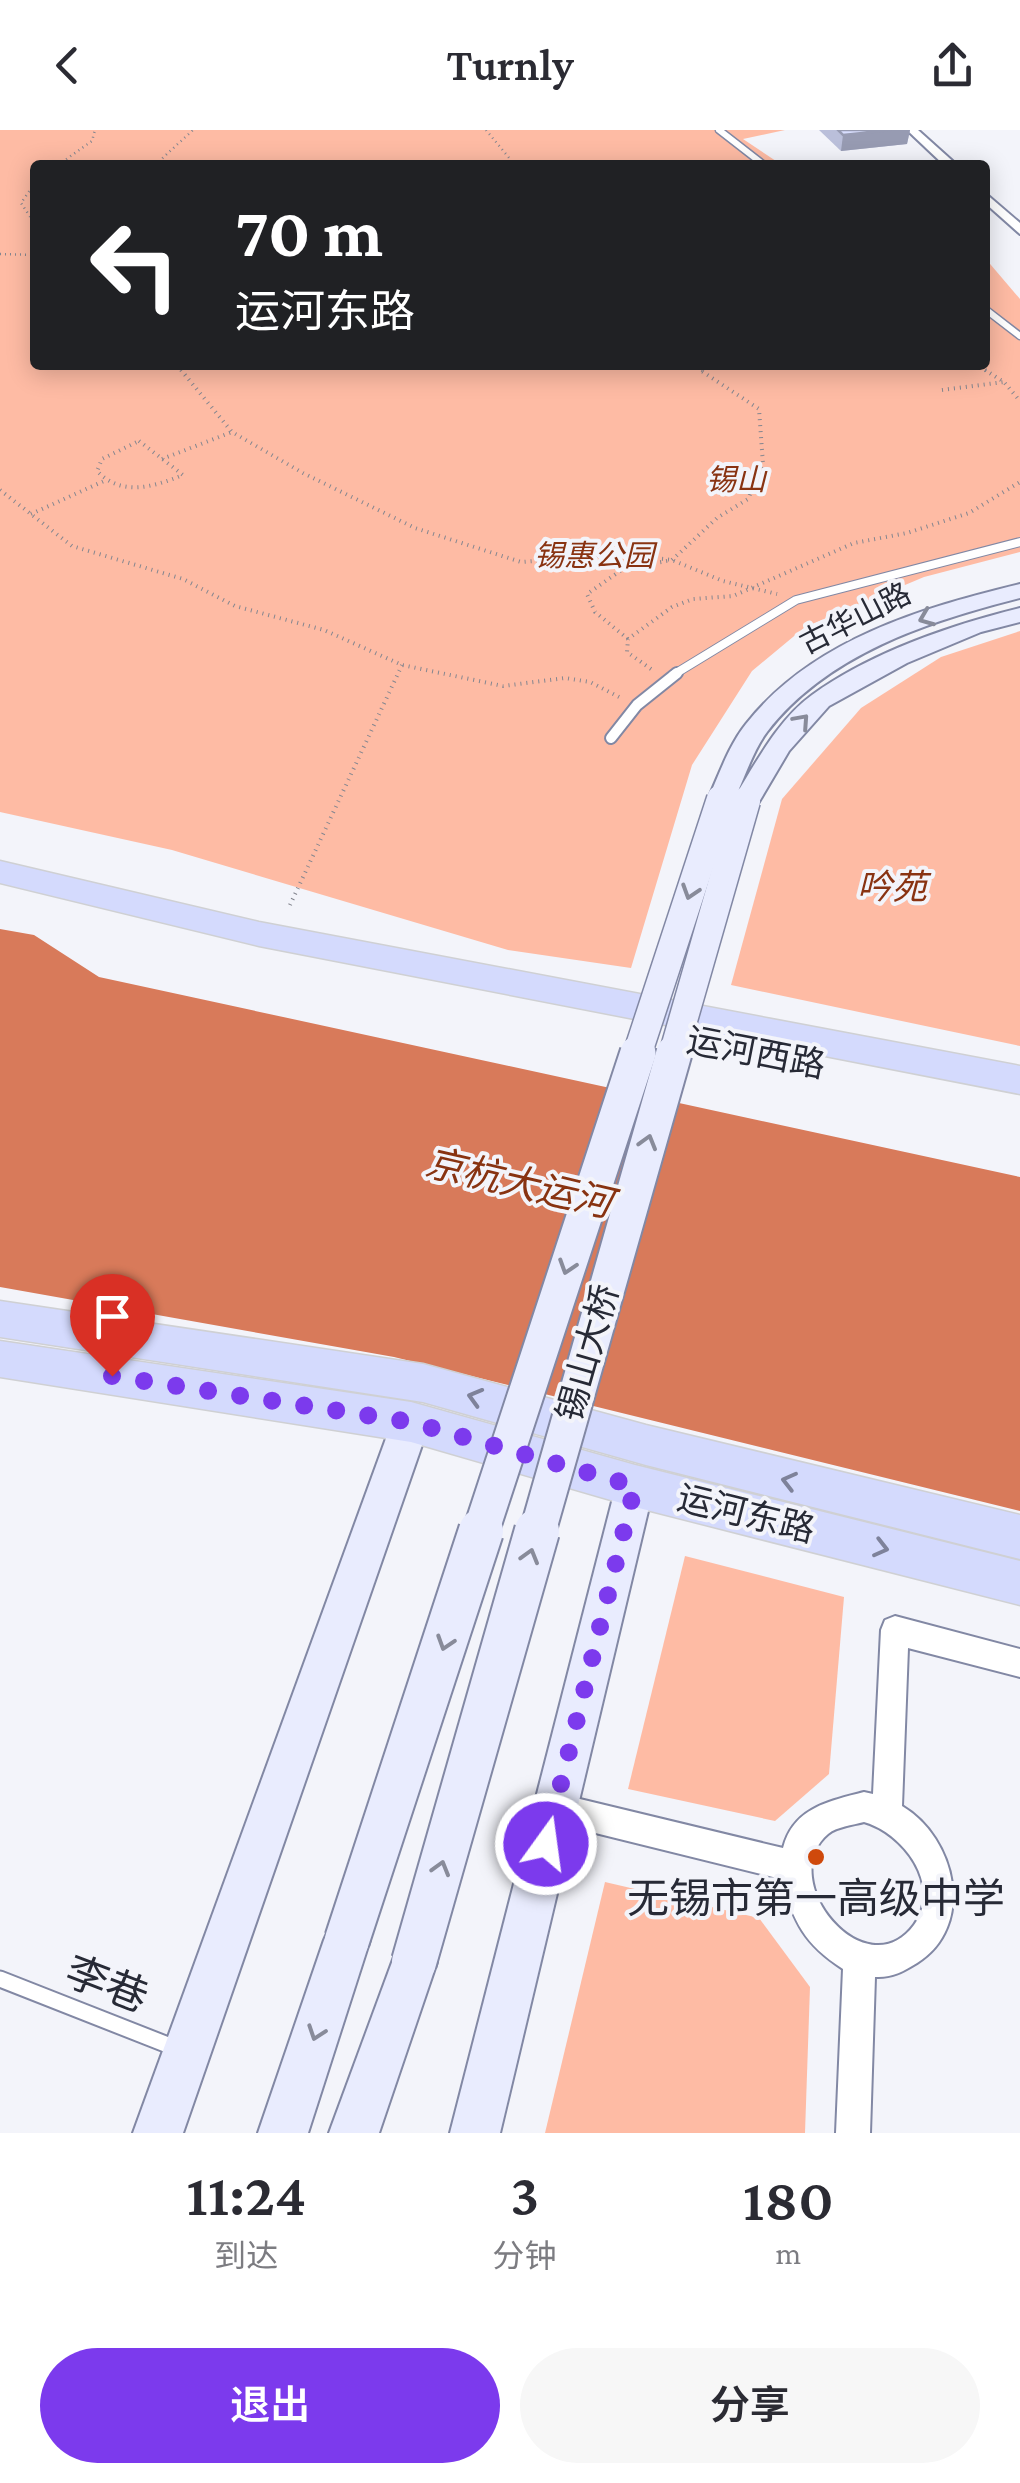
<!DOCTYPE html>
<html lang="zh">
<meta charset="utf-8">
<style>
body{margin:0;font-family:"Crimson Pro","Noto Sans SC",serif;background:#f7f7f7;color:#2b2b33;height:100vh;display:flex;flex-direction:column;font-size:38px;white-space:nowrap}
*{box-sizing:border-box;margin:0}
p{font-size:32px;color:#7c7c81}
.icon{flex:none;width:55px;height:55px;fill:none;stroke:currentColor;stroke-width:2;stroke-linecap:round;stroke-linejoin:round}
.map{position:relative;height:2003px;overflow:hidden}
.panel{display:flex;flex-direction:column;background:#fff;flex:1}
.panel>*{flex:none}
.top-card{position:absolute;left:30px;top:30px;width:960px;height:210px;border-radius:10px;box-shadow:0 5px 25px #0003;background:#202124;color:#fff;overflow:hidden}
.pin{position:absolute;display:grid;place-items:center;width:85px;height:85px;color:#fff;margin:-102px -42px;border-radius:50% 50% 50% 0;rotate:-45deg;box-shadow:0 0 10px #0007}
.pin .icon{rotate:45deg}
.me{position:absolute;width:110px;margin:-55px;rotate:14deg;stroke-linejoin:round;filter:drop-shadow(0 0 8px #0008)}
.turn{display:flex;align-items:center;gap:35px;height:210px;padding:0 40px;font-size:45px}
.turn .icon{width:130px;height:130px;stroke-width:2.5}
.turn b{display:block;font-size:70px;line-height:85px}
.eta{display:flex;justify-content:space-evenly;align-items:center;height:170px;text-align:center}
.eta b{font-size:60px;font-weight:600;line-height:70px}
.cta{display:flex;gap:20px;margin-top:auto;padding:20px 40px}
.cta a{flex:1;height:115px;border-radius:60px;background:#7c3aed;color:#fff;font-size:40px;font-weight:600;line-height:115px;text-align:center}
.cta a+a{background:#f7f7f7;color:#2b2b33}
header{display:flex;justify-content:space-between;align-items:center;height:130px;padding:0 40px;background:#fff;font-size:45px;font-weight:600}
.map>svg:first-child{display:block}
</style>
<header><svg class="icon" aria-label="back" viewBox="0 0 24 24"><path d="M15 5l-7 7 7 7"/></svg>Turnly<svg class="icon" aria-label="share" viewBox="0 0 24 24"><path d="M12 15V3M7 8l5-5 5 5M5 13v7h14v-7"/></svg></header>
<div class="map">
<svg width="1020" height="2003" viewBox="0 0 1020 2003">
<rect width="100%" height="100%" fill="#f3f4fa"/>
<g fill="#febba4">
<path d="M 0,0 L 785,0 L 743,9 L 782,35 L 35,35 L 35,235 L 985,235 L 985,128 L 1020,169 L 1020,422 L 924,447 L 805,497 L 752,541 L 692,635 L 631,838 L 508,820 L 172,720 L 0,682 Z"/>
<path d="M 1020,501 L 1020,916 L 731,855 L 782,669 L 861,578 L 941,527 Z"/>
<path d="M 685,1426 L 844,1467 L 829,1644 L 775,1691 L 628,1659 Z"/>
<path d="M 605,1752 L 759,1788 L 810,1857 L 805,2003 L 545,2003 Z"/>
</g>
<path fill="#d87a5a" d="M 0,799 L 34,805 L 99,847 L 1020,1047 L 1020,1381 L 394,1227 L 0,1157 Z"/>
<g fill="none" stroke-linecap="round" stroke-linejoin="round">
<g stroke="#8288a4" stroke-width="9">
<g id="lane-far3">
<path d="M 719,0 L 764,35"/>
<path d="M 985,179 L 1020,206"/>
</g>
</g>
<g stroke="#8288a4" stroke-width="10">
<path id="lane-far2" d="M 673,545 L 796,470 L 1020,412"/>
</g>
<g stroke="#8288a4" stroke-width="14">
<path id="lane-far1" d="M 611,608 L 637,575 L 677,543"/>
</g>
<g stroke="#8288a4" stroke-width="19">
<path id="lane" d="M 0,1849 L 178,1919"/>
</g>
<g stroke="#8288a4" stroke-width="4">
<g id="street">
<path d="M 907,0 L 918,0 L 957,35 L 944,35 Z"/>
<path d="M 985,63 L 1020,93 L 1020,104 L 985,73 Z"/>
<path d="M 895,1486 L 1020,1519 L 1020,1547 L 908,1518 L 902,1676 C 956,1708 976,1796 917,1833 C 902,1842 892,1848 875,1847 L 870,2003 L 836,2003 L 843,1839 C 804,1814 794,1792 781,1749 L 555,1693 L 544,1689 L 540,1678 L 544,1667 L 555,1663 L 783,1718 C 793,1678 829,1671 864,1662 L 873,1664 L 881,1500 L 885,1490 ZM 864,1692 C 903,1703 943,1755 914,1795 C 866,1860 774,1750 828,1704 C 836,1697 853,1695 864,1692 Z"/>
</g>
</g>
<g stroke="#8288a4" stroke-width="4">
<g id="secondary">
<path d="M 1020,454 L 1020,468 C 929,491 827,524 767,602 C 754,619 746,644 737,663 C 758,629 779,589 812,565 C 870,523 951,495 1020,478 L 1020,492 L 981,502 L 907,533 L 829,576 L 789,621 L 756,677 L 746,680 L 733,672 L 721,678 L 711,675 L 708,669 C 719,645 729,615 746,594 C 812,510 921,478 1020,454 Z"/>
<path d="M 411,1275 L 424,1280 L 430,1292 L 183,2003 L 133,2003 L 392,1292 L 398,1280 Z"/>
<path d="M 635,1338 L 649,1343 L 654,1356 L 500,2003 L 450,2003 L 616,1356 L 621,1343 Z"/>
<path d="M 347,1787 L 363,1794 L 370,1810 L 308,2003 L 258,2003 L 324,1810 L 331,1794 Z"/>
<path d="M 414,1809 L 430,1816 L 437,1832 L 379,2003 L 329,2003 L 398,1816 Z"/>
</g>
</g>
<g stroke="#cfd0d3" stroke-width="3">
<g id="primary">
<path d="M 0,731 L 259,792 L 1020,936 L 1020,964 L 259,816 L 0,753 Z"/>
<path d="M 0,1171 L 423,1234 L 646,1295 L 1020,1385 L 1020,1429 L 646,1335 L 423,1272 L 0,1207 Z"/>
<path d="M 0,1211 L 411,1272 L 635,1335 L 1020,1431 L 1020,1475 L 635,1377 L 411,1312 L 0,1247 Z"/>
</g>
</g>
<g stroke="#84868f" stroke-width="2.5" stroke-dasharray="1 4" stroke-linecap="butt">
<path d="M 486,0 L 515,35"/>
<path d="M 58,35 L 92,11 L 95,0"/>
<path d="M 155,35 L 193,0"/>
<path d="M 35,53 L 21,73 L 35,94"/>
<path d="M 0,124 L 35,125"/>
<path d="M 177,235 L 183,242"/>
<path d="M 693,235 L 704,242"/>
<path d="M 977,235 L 988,242"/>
</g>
<g stroke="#84868f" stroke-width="4" stroke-dasharray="1 5" stroke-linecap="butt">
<path d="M 181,240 L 232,302 L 303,343 L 415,398 L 521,432 L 622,424 L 672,430 L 723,451 L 777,464"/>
<path d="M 985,240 L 1004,252 L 1020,271"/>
<path d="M 942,260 L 1004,252"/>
<path d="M 139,311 L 183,345 C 153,357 122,367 97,341 L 102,329 Z"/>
<path d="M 162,329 L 232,302"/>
<path d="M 0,360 L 72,416 L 183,449 L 235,476 L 324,500 L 402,535 L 503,556 L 565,548 L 590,552 L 619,567"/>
<path d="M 31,384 L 104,351"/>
<path d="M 628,509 L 595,482 L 587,464 L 623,439 L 672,430 L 717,388 L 748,369 L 763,334 L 759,279 L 700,240"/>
<path d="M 651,539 L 627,522 L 628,509 L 672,477 L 693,469 L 733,466 L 854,413 L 907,403 L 969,383 L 1020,352"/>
<path d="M 290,775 L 402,535"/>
</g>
<use href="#lane-far3" stroke="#fff" stroke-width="6"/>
<use href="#lane-far2" stroke="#fff" stroke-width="8"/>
<use href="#lane-far1" stroke="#fff" stroke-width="10"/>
<use href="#lane" stroke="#fff" stroke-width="15"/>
<use href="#street" fill="#fff" fill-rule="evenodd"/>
<use href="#secondary" fill="#e9ecfe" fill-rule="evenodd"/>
<use href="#primary" fill="#d4dafd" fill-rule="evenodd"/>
<g stroke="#8288a4" stroke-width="31" stroke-linecap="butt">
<g id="secondary-bridge-far2">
<path d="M 637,925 L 721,669"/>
<path d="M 673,925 L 746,671"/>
</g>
</g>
<g stroke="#8288a4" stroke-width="39" stroke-linecap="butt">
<g id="secondary-bridge-far1">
<path d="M 480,1404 L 638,923"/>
<path d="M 537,1404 L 674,923"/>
</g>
</g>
<g stroke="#8288a4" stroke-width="48" stroke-linecap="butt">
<g id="secondary-bridge">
<path d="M 347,1810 L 481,1401"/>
<path d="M 414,1832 L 537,1401"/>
</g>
</g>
<use href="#secondary-bridge-far2" stroke="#e9ecfe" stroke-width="28"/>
<use href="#secondary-bridge-far1" stroke="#e9ecfe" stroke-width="35"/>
<use href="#secondary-bridge" stroke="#e9ecfe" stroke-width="44"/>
</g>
<path fill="#babfda" d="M 819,0 L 910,0 L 907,14 L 841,21 Z"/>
<path fill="#979bb2" d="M 891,0 L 910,0 L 907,14 L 841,21 L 843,5 Z"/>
<path fill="#d8defe" stroke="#979bb2" stroke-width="2.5" d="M 838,0 L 891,0 L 843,5 Z"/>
<defs><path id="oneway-chevron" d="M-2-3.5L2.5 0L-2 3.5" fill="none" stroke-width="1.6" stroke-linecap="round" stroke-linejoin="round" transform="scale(2.5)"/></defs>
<g stroke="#888b9a">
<use href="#oneway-chevron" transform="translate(926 488) rotate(158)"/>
<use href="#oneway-chevron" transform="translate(802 591) rotate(-48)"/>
<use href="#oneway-chevron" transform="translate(690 762) rotate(108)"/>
<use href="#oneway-chevron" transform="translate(648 1012) rotate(-74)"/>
<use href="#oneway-chevron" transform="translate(567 1137) rotate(108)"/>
<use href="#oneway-chevron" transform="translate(530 1426) rotate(-74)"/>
<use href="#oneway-chevron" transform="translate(445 1513) rotate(108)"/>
<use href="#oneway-chevron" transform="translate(441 1738) rotate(-74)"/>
<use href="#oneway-chevron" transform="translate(316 1903) rotate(109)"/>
</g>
<g stroke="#7e829a">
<use href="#oneway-chevron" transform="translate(475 1267) rotate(-164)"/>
<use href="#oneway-chevron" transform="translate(789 1351) rotate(-166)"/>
<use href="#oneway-chevron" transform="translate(881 1418) rotate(14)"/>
</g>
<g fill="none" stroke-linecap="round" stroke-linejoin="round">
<path stroke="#7c3aed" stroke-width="18" stroke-dasharray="0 32.4" d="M 112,1246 L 411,1292 L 635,1356 L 546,1714"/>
</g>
<circle fill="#cf490c" stroke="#f3f4fa" stroke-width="4" cx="816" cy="1727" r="10"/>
<g text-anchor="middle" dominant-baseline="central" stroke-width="8" stroke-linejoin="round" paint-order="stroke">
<g font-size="30" font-style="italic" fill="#893312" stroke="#f3f4fa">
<text x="736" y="349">锡山</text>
<text x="594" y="425">锡惠公园</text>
</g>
<g font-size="30" fill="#272a36" stroke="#f3f4fa">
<text transform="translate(855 488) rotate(-27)">古华山路</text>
</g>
<g font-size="35" font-style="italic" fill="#893312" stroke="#f3f4fa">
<text x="892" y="757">吟苑</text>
</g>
<g font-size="35" fill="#272a36" stroke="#f3f4fa">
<text transform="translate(756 923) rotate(11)">运河西路</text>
<text transform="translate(588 1223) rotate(-74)">锡山大桥</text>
<text transform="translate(746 1384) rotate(14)">运河东路</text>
</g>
<g font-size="38" font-style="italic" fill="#831" stroke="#f3f4fa">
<text transform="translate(519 1053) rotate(13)">京杭大运河</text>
</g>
<g font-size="42" fill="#272a36" stroke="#f3f4fa">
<text x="816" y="1768">无锡市第一高级中学</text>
</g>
<g font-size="42" fill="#272a36" stroke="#f3f4fa">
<text transform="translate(107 1854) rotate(21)">李巷</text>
</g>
</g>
</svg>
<div class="pin" style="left:112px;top:1246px;background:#d93025"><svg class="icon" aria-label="arrive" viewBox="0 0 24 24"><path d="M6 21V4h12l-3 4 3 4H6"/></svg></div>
<svg class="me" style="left:546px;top:1714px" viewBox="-20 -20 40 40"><circle r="17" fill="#7c3aed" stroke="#fff" stroke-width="3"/><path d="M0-11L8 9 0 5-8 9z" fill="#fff"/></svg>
<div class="top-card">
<div class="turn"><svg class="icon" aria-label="left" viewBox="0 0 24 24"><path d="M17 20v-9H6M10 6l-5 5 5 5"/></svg><div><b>70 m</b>运河东路</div></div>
</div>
</div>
<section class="panel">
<div class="eta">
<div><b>11:24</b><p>到达</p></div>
<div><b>3</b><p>分钟</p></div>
<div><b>180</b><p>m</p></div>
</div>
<div class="cta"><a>退出</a><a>分享</a></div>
</section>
